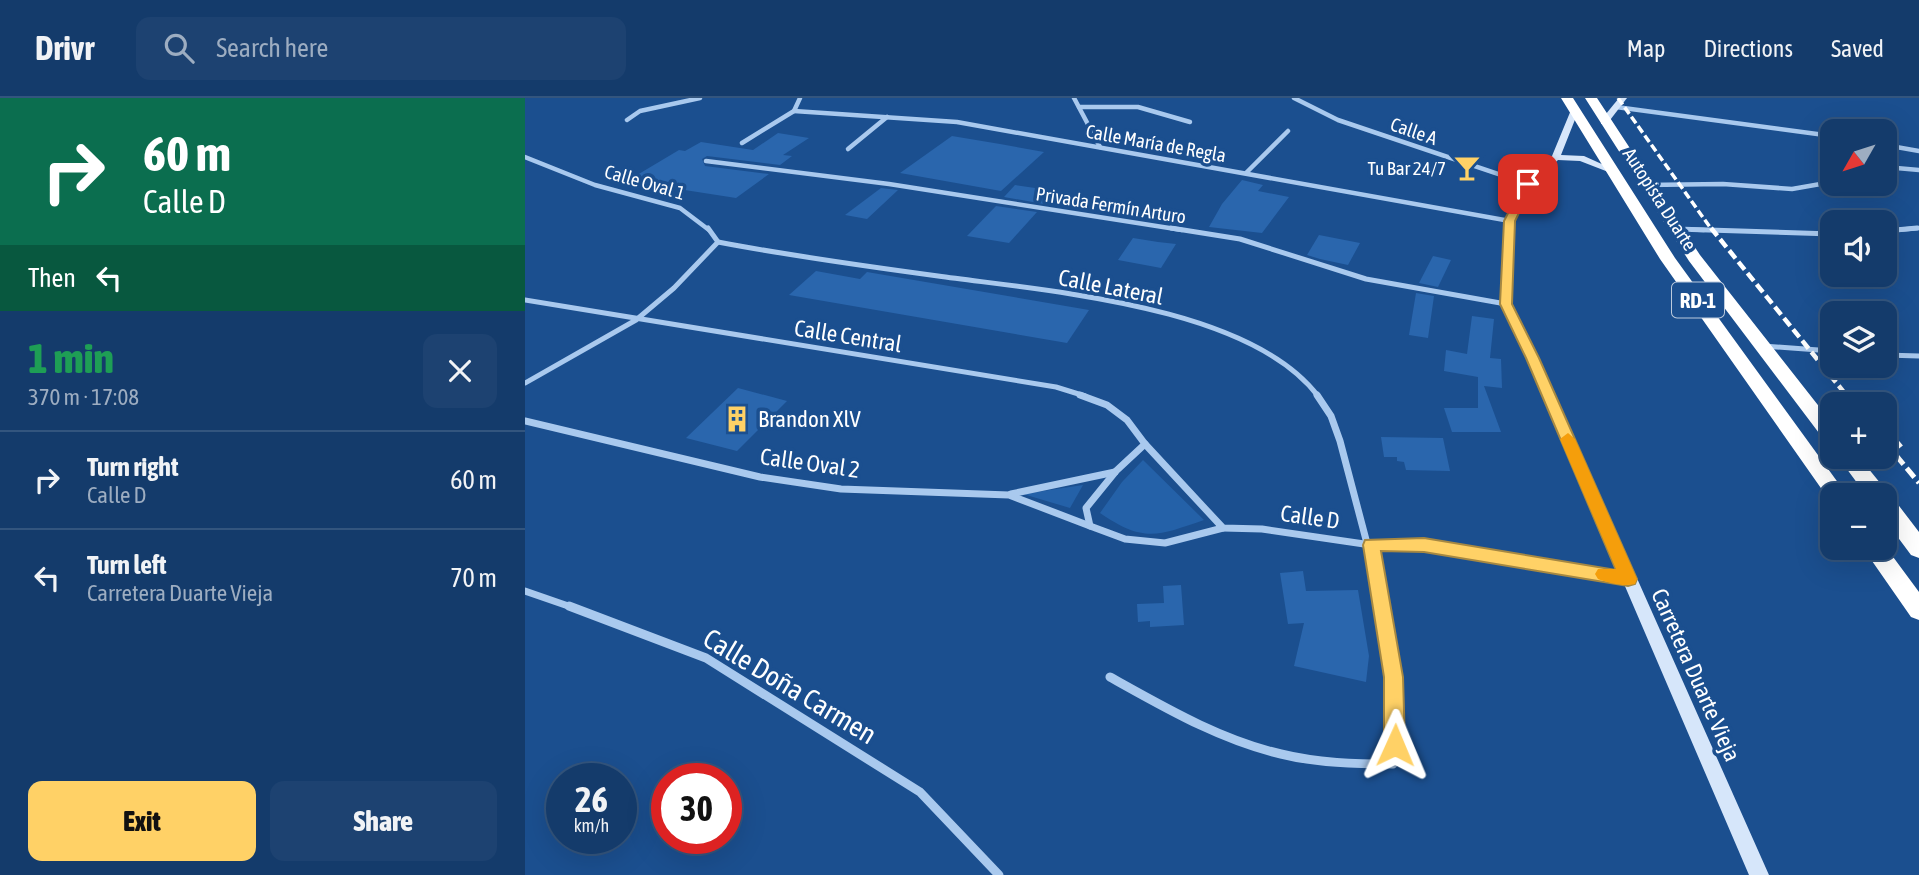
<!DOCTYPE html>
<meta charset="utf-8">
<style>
body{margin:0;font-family:"Asap Condensed",sans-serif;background:#1d4271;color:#f1f3f6;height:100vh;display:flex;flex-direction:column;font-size:26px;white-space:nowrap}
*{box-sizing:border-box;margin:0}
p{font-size:23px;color:#9dadc1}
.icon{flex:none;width:38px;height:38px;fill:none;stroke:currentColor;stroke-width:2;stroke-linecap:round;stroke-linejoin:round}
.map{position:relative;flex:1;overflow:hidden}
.panel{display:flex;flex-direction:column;background:#143b6b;width:525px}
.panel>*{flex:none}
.hud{background:#0b6e4f;color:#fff;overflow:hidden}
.needle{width:46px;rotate:231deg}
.buttons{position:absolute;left:1295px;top:21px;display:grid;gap:14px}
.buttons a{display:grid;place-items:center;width:77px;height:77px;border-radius:14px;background:#143b6b;box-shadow:0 7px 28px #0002,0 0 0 2px #33557e;font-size:35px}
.speed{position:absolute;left:21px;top:665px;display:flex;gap:14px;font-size:35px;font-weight:700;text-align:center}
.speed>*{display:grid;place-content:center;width:91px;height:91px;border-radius:50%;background:#143b6b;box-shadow:0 7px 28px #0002,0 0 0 2px #33557e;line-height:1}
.speed small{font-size:18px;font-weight:400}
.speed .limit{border:10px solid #d22;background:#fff;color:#111}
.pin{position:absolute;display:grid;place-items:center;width:60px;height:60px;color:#fff;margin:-30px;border-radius:14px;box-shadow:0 4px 10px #0006}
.me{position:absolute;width:77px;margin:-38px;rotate:1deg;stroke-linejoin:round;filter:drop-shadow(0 0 5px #0008)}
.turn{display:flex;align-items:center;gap:24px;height:147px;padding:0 28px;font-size:32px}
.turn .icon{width:91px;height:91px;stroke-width:2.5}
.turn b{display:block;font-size:49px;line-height:60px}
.then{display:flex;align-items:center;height:66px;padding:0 28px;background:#0003;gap:14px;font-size:26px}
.round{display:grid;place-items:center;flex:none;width:74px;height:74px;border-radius:14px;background:#1d4271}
.overview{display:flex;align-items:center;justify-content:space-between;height:119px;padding:0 28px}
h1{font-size:42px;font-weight:800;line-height:52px;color:#1e9e55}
.cta{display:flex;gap:14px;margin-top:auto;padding:14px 28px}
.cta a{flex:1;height:80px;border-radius:14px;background:#ffd166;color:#111;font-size:28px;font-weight:800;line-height:80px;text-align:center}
.cta a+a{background:#1d4271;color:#f1f3f6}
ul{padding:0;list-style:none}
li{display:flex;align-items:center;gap:21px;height:98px;padding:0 28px;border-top:2px solid #33557e}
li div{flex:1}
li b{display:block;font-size:26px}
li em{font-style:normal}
header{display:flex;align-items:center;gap:42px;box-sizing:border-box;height:98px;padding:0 35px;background:#143b6b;border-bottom:2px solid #33557e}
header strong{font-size:33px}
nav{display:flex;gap:38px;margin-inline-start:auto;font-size:24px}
.search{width:490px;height:63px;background:#1d4271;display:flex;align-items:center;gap:18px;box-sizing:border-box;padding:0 24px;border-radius:14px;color:#9dadc1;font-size:26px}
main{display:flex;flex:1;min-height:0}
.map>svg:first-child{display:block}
</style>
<header>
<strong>Drivr</strong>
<div class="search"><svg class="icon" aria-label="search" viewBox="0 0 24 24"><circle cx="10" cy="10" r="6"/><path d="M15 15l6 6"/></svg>Search here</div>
<nav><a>Map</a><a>Directions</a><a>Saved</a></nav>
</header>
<main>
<section class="panel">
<div class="hud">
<div class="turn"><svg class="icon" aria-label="right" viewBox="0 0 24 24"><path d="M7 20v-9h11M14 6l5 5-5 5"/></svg><div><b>60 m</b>Calle D</div></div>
<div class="then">Then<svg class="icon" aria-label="left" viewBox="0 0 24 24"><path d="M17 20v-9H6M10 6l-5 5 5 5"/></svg></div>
</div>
<div class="overview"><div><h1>1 min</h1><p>370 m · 17:08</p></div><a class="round"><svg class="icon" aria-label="close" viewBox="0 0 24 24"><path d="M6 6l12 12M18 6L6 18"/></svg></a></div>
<ul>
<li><svg class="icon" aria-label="right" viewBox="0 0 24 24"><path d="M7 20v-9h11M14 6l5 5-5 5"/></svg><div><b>Turn right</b><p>Calle D</p></div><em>60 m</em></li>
<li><svg class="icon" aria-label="left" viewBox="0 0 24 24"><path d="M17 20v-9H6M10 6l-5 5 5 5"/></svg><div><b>Turn left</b><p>Carretera Duarte Vieja</p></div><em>70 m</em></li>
</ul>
<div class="cta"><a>Exit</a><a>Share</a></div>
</section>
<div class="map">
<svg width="1394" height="777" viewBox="0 0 1394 777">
<rect width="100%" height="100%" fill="#1b4f8f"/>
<g fill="#2461a8">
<path d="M 618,362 L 679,422 C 632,438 619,445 575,415 L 597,384 Z"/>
<path d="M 558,387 L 545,410 L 498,396 Z"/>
</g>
<g fill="#2a66ad">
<path d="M 253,35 L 284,40 L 258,57 L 267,58 L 255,67 L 182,58 L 177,61 L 180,68 L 244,76 L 211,100 L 102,83 L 154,52 L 160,53 L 176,44 L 228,52 Z"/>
<path d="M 427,38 L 475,46 L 519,54 L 476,93 L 375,75 Z"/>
<path d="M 717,82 L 738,87 L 733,93 L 764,99 L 737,135 L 684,129 L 697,106 Z"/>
<path d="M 490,87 L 531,93 L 519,106 L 479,99 Z"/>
<path d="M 356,90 L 373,92 L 342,121 L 320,117 Z"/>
<path d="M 471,108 L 512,114 L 484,145 L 442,138 Z"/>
<path d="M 794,137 L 835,145 L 823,167 L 795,161 L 782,157 Z"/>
<path d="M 608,140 L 633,144 L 651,146 L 636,170 L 593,162 Z"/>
<path d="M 908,158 L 926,162 L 913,189 L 894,185 Z"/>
<path d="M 291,173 L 335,181 L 342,174 L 564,212 L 542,245 L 264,197 Z"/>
<path d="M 891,195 L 909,198 L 903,240 L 884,237 Z"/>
<path d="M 947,218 L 969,221 L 965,260 L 976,261 L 977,290 L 959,288 L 976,334 L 927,334 L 919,310 L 953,310 L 953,279 L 919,273 L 921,252 L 942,256 Z"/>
<path d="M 213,290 L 262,303 L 212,353 L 161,340 Z"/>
<path d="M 856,339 L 918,340 L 925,373 L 881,372 L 879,364 L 872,363 L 872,359 L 859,359 Z"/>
<path d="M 778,473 L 781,493 L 833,492 L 844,558 L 841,584 L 769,568 L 779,525 L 763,526 L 755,475 Z"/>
<path d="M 656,487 L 659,527 L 625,529 L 625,523 L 613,524 L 612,506 L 639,505 L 638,488 Z"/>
</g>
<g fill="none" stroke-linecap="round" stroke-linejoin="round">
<g stroke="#a9c9ee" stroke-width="4.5">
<path d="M 549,0 L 575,49"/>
<path d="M 769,0 L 813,22 L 1003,86"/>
<path d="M 554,9 L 613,9 L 665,24"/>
<path d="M 1091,9 L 1307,38"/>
<path d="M 269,13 L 432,24 L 985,123"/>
<path d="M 102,22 L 115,13 L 175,0"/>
<path d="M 217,45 L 269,13 L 275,0"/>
<path d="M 1360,47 L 1394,53"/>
<path d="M 323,51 L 362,19"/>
<path d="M 0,59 L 70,87 L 155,110 L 184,132"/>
<path d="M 181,63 L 364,86 L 657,132"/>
<path d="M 1360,69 L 1394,72"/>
<path d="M 721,75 L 763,33"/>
<path d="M 1121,87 L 1198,86 L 1267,91 L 1307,84"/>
<path d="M 1151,131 L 1179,132"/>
<path d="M 1372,132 L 1394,130"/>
</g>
<g stroke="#a9c9ee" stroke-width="5">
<path d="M 646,130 L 715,141 L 841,181 L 981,206"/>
<path d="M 1151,131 L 1307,136"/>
<path d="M 1360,133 L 1392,130"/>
<path d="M 193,144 C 266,158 339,168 413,178 C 520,193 724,207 793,298"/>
<path d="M 0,202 L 531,289 L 560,298"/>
<path d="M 1238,248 L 1307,253"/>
<path d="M 1360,257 L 1394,258"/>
<path d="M 0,285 L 111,222 L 149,190 L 193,144 L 183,130"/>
</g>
<g stroke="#a9c9ee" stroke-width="7">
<path d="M 555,297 L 582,307 L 602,322 L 620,346 L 698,430 L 737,431 L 846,447 L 899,447 L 1103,481"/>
<path d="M 792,297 L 806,318 L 815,343 L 859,510"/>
<path d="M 0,323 L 235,379 L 316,391 L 484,397 L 565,428"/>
<path d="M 620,346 L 591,373 L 561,410 L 565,428 L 600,441 L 640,445 L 698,430"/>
<path d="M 486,396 L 590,374"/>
<path d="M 0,493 L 49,510"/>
</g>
<g stroke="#a9c9ee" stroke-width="9">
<path d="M 44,508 L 181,560 L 395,694 L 474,777"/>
<path d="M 585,579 C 639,609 695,642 756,656 C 792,665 831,666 868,666 L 869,600 L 859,508"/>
</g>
<g fill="#d6e6fa" fill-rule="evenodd">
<path d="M 1094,0 L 1102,0 L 1082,26 L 1076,26 L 1076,22 Z"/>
<path d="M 1046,12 L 1053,14 L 1036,57 L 1059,58 L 1090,72 L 1086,75 L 1055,63 L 1033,62 L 1007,87 L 990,123 L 987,206 L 1014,260 L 1244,777 L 1224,777 L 1002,260 L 975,206 L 980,123 L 1000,84 L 1027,58 Z"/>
</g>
<g fill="#fff" fill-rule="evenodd">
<path d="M 1036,0 L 1048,0 L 1150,160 L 1322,397 L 1307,397 L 1307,403 L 1305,403 L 1135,161 Z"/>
<path d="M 1060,0 L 1072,0 L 1175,157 L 1307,325 L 1307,345 L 1300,343 L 1164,163 Z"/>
<path d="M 1313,359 L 1334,359 L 1360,391 L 1363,399 L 1368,400 L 1394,434 L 1394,460 L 1386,457 L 1360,422 L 1360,397 L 1341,397 Z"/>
<path d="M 1360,448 L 1394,494 L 1394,522 L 1386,519 L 1338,450 L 1360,450 Z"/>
</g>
<path stroke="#fff" stroke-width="3.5" stroke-dasharray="8 3.5" stroke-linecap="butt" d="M 1093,0 L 1187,132"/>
<path stroke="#fff" stroke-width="4.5" stroke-dasharray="10 4.5" stroke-linecap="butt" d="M 1186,130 L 1322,298"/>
<g stroke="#fff" stroke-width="5" stroke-dasharray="12 5" stroke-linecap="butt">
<path d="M 1320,297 L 1328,306"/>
<path d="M 1360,330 L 1376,349"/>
<path d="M 1360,344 L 1394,385"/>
</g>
</g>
<path fill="#ffd166" stroke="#a68842" stroke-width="2" d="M 999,84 L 1008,86 L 990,123 L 987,206 L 1014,260 L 1112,481 L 1110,486 L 1103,488 L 899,454 L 856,453 L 878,579 L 880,647 L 877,654 L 870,656 L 862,654 L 859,647 L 859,579 L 838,447 L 840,442 L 899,440 L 1091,472 L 1001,260 L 975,206 L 979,123 Z"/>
<path fill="#f59e0b" d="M 1043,335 L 1050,341 L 1112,481 L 1110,486 C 1099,489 1084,485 1073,481 L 1070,476 L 1073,471 L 1091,471 L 1035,341 Z"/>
<defs>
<g id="bar-bare" transform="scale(2.1)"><path d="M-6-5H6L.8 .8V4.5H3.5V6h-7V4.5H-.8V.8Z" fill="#ffd166" stroke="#1b4f8f" stroke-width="2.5" paint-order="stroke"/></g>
<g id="building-bare" transform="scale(2.1)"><path d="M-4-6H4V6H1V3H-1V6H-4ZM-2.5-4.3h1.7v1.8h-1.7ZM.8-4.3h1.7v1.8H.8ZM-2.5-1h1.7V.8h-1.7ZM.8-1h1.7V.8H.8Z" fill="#ffd166" stroke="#1b4f8f" stroke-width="2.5" paint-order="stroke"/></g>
</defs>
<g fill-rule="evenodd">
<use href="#bar-bare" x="942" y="70"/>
<use href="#building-bare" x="212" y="321"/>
</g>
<g text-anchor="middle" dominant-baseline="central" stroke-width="7" stroke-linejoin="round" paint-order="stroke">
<g font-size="19" fill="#fff" stroke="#1b4f8f">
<text transform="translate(889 33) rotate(19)">Calle A</text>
<text transform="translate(631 45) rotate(10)">Calle María de Regla</text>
<text transform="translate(120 84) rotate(16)">Calle Oval 1</text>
<text transform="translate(1135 101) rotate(57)">Autopista Duarte</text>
<text transform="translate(586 107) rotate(9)">Privada Fermín Arturo</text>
</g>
<g font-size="19" fill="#fff" stroke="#1b4f8f" text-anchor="end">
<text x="921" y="70">Tu Bar 24/7</text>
</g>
<rect fill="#1b4f8f" stroke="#bbcadd" stroke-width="2" x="1147" y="184.5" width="52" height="35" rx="5"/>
<g font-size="21" font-weight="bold" fill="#fff">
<text x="1173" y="202">RD-1</text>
</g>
<g font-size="23" fill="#fff" stroke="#1b4f8f">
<text transform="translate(586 189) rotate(11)">Calle Lateral</text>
<text transform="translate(323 238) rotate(9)">Calle Central</text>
<text transform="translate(285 365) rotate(8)">Calle Oval 2</text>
<text transform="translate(785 419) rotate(8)">Calle D</text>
<text transform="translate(1171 577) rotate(66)">Carretera Duarte Vieja</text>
</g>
<g font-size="23" fill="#fff" stroke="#1b4f8f" text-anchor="start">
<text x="233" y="321">Brandon XlV</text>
</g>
<g font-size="28" fill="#fff" stroke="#1b4f8f">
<text transform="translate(265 588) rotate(31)">Calle Doña Carmen</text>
</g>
</g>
</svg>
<div class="buttons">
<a><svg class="needle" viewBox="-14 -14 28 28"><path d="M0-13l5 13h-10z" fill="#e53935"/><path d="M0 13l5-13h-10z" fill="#9dadc1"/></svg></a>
<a><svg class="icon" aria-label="sound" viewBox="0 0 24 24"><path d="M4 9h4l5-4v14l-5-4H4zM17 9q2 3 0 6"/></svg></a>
<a><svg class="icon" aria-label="layers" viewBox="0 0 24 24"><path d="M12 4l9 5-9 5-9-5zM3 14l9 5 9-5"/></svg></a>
<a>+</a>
<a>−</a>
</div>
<div class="speed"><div>26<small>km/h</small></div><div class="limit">30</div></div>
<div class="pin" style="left:1003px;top:86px;background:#d93025"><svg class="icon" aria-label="arrive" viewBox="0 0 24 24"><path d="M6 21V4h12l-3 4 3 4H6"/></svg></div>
<svg class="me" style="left:870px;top:647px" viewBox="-20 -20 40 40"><path d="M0-17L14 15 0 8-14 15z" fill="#ffd166" stroke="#fff" stroke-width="4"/></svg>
</div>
</main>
